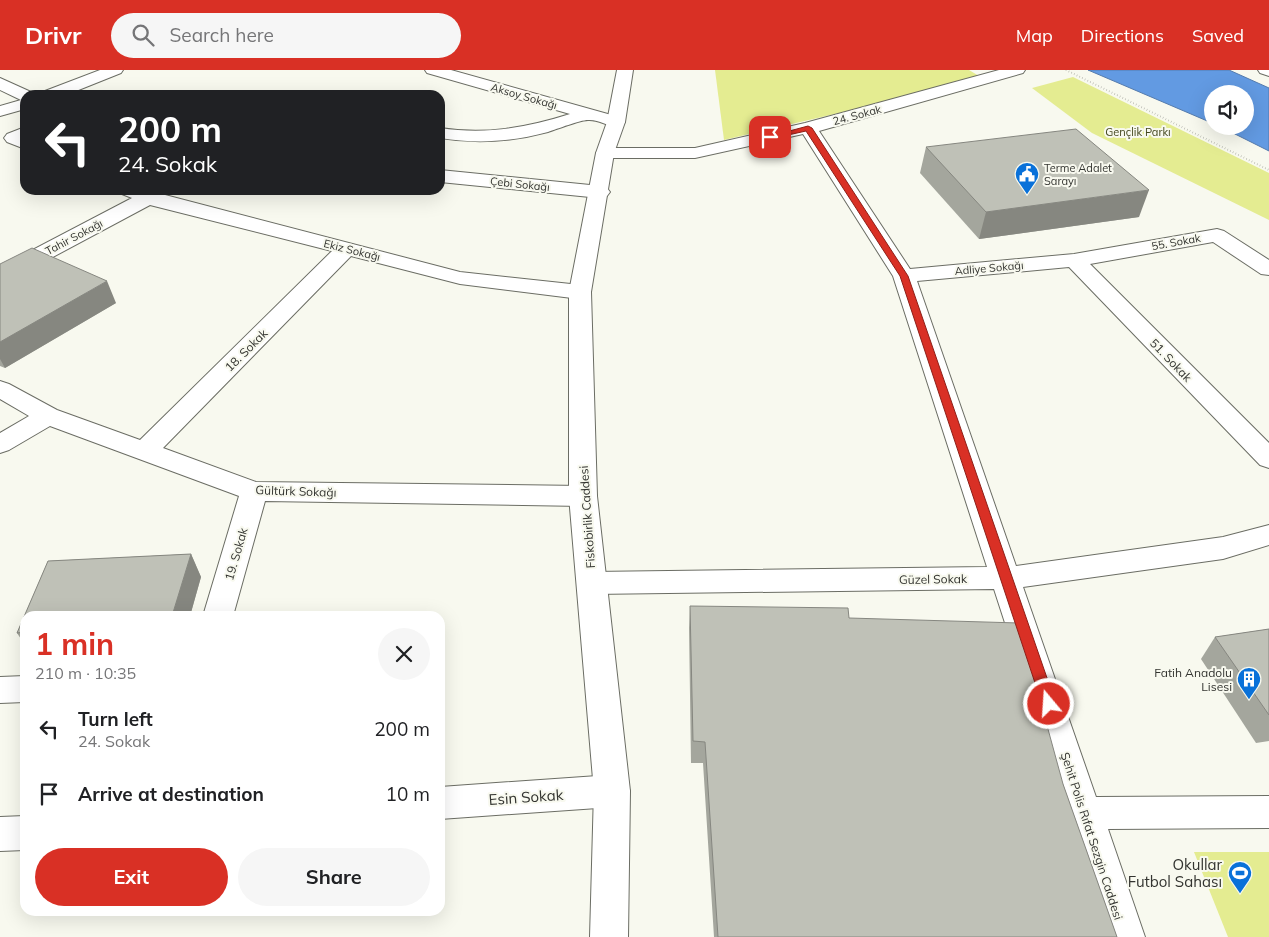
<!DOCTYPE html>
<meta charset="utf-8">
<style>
body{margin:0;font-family:Mulish,sans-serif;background:#f6f6f6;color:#202124;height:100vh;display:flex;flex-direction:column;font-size:19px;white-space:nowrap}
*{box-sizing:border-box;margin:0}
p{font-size:16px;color:#757577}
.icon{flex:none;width:28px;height:28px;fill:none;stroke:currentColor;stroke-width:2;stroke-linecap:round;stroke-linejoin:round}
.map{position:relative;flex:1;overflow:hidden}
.panel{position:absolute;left:20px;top:541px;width:425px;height:305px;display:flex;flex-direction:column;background:#fff;border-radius:15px;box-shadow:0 5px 20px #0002}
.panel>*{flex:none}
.hud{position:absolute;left:20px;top:20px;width:425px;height:105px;border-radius:15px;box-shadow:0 5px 20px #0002;background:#202124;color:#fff;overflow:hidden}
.tools{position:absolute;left:1204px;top:15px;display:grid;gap:10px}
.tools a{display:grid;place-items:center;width:50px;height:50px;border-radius:50%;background:#fff;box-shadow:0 5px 20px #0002;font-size:25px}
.pin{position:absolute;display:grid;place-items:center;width:42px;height:42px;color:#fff;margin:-21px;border-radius:10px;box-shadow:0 2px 8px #0006}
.me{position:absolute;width:55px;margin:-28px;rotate:342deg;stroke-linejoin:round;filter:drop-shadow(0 0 4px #0008)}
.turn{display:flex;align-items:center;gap:18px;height:105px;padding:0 15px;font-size:22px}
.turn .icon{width:65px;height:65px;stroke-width:2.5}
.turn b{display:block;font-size:35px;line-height:42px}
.round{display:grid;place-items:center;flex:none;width:52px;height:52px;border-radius:26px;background:#f6f6f6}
.summary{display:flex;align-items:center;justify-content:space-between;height:85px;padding:0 15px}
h1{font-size:30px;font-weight:700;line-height:38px;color:#d93025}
.action{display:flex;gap:10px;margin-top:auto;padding:10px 15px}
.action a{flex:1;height:58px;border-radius:30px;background:#d93025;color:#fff;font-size:20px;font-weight:700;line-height:58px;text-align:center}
.action a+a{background:#f6f6f6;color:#202124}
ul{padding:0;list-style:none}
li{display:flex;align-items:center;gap:15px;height:65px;padding:0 15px}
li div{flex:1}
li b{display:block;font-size:19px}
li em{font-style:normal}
header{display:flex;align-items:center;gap:30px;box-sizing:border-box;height:70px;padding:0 25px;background:#d93025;color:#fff}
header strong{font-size:24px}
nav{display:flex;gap:28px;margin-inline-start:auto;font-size:18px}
.search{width:350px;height:45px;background:#f6f6f6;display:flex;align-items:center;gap:12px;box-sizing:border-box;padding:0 18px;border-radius:28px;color:#757577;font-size:19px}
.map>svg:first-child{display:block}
</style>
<header>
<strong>Drivr</strong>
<div class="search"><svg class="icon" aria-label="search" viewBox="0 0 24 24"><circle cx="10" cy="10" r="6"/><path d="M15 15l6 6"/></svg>Search here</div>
<nav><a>Map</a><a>Directions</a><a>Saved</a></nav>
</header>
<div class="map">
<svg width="1269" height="867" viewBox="0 0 1269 867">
<rect width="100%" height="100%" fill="#f8f9ef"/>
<g fill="#e4ec91">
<path d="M 715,0 L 969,0 L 984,9 L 724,70 Z"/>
<path d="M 1073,7 L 1269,103 L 1269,150 L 1092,63 L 1032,18 Z"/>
<path d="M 1194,782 L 1269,782 L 1269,867 L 1228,867 Z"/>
</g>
<path fill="#629ae2" stroke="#547bad" d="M 1088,0 L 1229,0 L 1269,18 L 1269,81 L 1219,56 L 1245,56 L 1245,24 L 1212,24 L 1212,53 Z"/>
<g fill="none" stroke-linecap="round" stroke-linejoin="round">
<g stroke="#6b6d64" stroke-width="2">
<g id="minor">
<path d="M 100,0 L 123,0 L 121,3 L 66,25 L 43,25 L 45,21 Z"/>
<path d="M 425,0 L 451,0 L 622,48 L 625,52 L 622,56 C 610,59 600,49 588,50 C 580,50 557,59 548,62 C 511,72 477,74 440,68 L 440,58 C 485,65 526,58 570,44 L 427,3 Z"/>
<path d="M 999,0 L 1025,0 L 1023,3 L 819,61 L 910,199 L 1074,184 L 1217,159 L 1224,161 L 1269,190 L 1269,205 L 1261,204 L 1213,172 L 1090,194 L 1269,373 L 1269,398 L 1260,395 L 1069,197 L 917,211 L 1016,496 L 1223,467 L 1269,455 L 1269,475 L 1223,489 L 1023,517 L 1096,727 L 1269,726 L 1269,758 L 1108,759 L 1145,867 L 1107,867 L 994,519 L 592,524 L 582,521 L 577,513 L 582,505 L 592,502 L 987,497 L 893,206 L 803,64 L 695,88 L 605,88 L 599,87 L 596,83 L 599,79 L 605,78 L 695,78 L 805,53 Z"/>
<path d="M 1258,0 L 1269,0 L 1269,6 L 1260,3 Z"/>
<path d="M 0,8 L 31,22 L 33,25 L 25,25 L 25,39 L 0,46 L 0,36 L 21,30 L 0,20 Z"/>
<path d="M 25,57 L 25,79 L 7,72 L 4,68 L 7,64 Z"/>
<path d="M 440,100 L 600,116 L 607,118 L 610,122 L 607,126 L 600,128 L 440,112 Z"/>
<path d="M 119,120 L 146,120 L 460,202 L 580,215 L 588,217 L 591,222 L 588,227 L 580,229 L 460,214 L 351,186 L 163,378 L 256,412 L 583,416 L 593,419 L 597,426 L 593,433 L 583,436 L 265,431 L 233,546 L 203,546 L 239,426 L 50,356 L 9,380 L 0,383 L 0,363 L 29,346 L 0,329 L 0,311 L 9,314 L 57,340 L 140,370 L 332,181 L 150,135 L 8,211 L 0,212 L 0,197 L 132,128 L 122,124 Z"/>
<path d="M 25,606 L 25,632 L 0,633 L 0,607 Z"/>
<path d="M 612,705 L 624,710 L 630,721 L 624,732 L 612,737 L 440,749 L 440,717 Z"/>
<path d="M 25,746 L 25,780 L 0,781 L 0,747 Z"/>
</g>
</g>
<g stroke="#6b6d64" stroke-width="2">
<path id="major" d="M 617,0 L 633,0 L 625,52 L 614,83 L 591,222 L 597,426 L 630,721 L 628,867 L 590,867 L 594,721 L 569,426 L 569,222 L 596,83 L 607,52 Z"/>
</g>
<path stroke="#a3a49d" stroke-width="2" stroke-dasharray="0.5 2.5" stroke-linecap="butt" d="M 1066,0 L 1269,100"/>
<use href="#minor" fill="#fff" fill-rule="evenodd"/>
<use href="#major" fill="#fff" fill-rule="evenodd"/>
</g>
<g fill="#a4a69d">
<path d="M 926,77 L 1139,147 L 979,169 L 920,103 Z"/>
<path d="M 0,194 L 116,233 L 5,298 L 0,296 Z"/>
<path d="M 191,484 L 201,507 L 190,546 L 25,546 L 25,575 L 17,563 L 48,491 Z"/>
<path d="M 690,536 L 849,548 L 1063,714 L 1117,867 L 714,867 L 703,693 L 691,693 L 689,558 Z"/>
<path d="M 1269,559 L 1269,671 L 1256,673 L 1201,589 L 1215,567 Z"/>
</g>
<g fill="#868780">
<path d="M 1149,120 L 1139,147 L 979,169 L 986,142 Z"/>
<path d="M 107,211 L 116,233 L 5,298 L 0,289 L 0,272 Z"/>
<path d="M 191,484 L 201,507 L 190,546 L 172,546 Z"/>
</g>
<g fill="#bfc1b7" stroke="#868780">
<path d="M 1076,59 L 1149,120 L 986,142 L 926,77 Z"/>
<path d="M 32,178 L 107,211 L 0,272 L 0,194 Z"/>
<path d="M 191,484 L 172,546 L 25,546 L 25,562 L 17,563 L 48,491 Z"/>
<path d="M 690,536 L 848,538 L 849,548 L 1019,553 L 1063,714 L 1117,867 L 718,867 L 705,672 L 693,671 Z"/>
<path d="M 1269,559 L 1269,645 L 1215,567 Z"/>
</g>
<path fill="#d93025" stroke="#8d1f18" d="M 808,56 L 812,58 L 908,206 L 1056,634 L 1054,639 L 1049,640 L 1044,639 L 1042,634 L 900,206 L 806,61 L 770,69 L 767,67 Z"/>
<defs>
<g id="civic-pin" transform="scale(1.25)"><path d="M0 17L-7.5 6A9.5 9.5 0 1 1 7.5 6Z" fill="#0971d9" stroke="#f8f9ef"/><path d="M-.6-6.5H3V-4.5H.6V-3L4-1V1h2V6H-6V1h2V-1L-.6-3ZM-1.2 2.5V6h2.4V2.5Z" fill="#fff"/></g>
<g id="building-pin" transform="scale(1.25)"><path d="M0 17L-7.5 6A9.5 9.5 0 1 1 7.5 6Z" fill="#0971d9" stroke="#f8f9ef"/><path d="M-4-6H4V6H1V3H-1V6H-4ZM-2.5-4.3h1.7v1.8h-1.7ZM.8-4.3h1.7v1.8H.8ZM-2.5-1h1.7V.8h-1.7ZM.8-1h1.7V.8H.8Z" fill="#fff"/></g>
<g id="stadium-pin" transform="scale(1.25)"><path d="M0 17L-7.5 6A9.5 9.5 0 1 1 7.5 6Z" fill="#0971d9" stroke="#f8f9ef"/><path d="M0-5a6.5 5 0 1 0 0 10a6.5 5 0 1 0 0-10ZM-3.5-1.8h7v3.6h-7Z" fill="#fff"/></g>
</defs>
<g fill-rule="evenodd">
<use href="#civic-pin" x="1027" y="104"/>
<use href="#building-pin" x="1249" y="609"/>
<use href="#stadium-pin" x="1240" y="803"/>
</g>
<g text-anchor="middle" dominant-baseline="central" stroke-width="4" stroke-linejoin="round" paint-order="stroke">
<g font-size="11" fill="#333430" stroke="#f8f9ef">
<text transform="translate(524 26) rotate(16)">Aksoy Sokağı</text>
<text transform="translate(857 45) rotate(-15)">24. Sokak</text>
<text transform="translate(520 114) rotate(6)">Çebi Sokağı</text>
<text transform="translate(74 167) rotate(-28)">Tahir Sokağı</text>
<text transform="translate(1176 172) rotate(-10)">55. Sokak</text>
<text transform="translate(352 180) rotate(14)">Ekiz Sokağı</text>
<text transform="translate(989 198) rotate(-5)">Adliye Sokağı</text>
</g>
<g font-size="11" fill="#42461d" stroke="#f8f9ef">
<text x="1138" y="62">Gençlik Parkı</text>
</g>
<g font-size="11" fill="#333430" stroke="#f8f9ef" text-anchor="start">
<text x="1044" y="98">Terme Adalet<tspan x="1044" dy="13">Sarayı</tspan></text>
</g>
<g font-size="12" fill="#333430" stroke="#f8f9ef">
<text transform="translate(246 280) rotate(-45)">18. Sokak</text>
<text transform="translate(1171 290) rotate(46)">51. Sokak</text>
<text transform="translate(296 421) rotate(2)">Gültürk Sokağı</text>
<text transform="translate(587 447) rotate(-94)">Fiskobirlik Caddesi</text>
<text transform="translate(236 484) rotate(-74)">19. Sokak</text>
<text transform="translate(933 509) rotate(-1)">Güzel Sokak</text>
<text transform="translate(1092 766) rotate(72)">Şehit Polis Rıfat Sezgin Caddesi</text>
</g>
<g font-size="12" fill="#333430" stroke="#f8f9ef" text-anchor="end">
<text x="1232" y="602">Fatih Anadolu<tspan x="1232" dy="14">Lisesi</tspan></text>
</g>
<g font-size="15" fill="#333430" stroke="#f8f9ef">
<text transform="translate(526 727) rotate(-4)">Esin Sokak</text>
</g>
<g font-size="15" fill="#333430" stroke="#f8f9ef" text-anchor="end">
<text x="1222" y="794">Okullar<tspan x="1222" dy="17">Futbol Sahası</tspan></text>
</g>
</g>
</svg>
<div class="tools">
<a><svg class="icon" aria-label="sound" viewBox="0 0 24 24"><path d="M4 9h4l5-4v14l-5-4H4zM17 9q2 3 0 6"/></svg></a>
</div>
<div class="pin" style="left:770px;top:67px;background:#d93025"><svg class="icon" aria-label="arrive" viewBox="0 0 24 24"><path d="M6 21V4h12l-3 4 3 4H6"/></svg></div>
<svg class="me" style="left:1049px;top:634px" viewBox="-20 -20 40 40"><circle r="17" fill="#d93025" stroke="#fff" stroke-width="3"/><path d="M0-11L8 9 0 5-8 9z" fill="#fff"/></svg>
<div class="hud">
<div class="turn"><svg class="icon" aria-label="left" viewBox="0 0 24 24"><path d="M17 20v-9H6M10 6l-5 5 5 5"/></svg><div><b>200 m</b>24. Sokak</div></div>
</div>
<section class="panel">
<div class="summary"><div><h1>1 min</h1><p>210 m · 10:35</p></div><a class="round"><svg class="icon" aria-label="close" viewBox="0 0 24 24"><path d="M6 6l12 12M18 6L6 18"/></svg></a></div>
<ul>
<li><svg class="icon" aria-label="left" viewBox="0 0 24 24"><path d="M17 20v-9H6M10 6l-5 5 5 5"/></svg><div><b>Turn left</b><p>24. Sokak</p></div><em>200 m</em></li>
<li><svg class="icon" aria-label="arrive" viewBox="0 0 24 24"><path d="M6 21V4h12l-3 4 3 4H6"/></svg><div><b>Arrive at destination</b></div><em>10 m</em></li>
</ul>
<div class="action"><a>Exit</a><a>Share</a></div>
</section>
</div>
